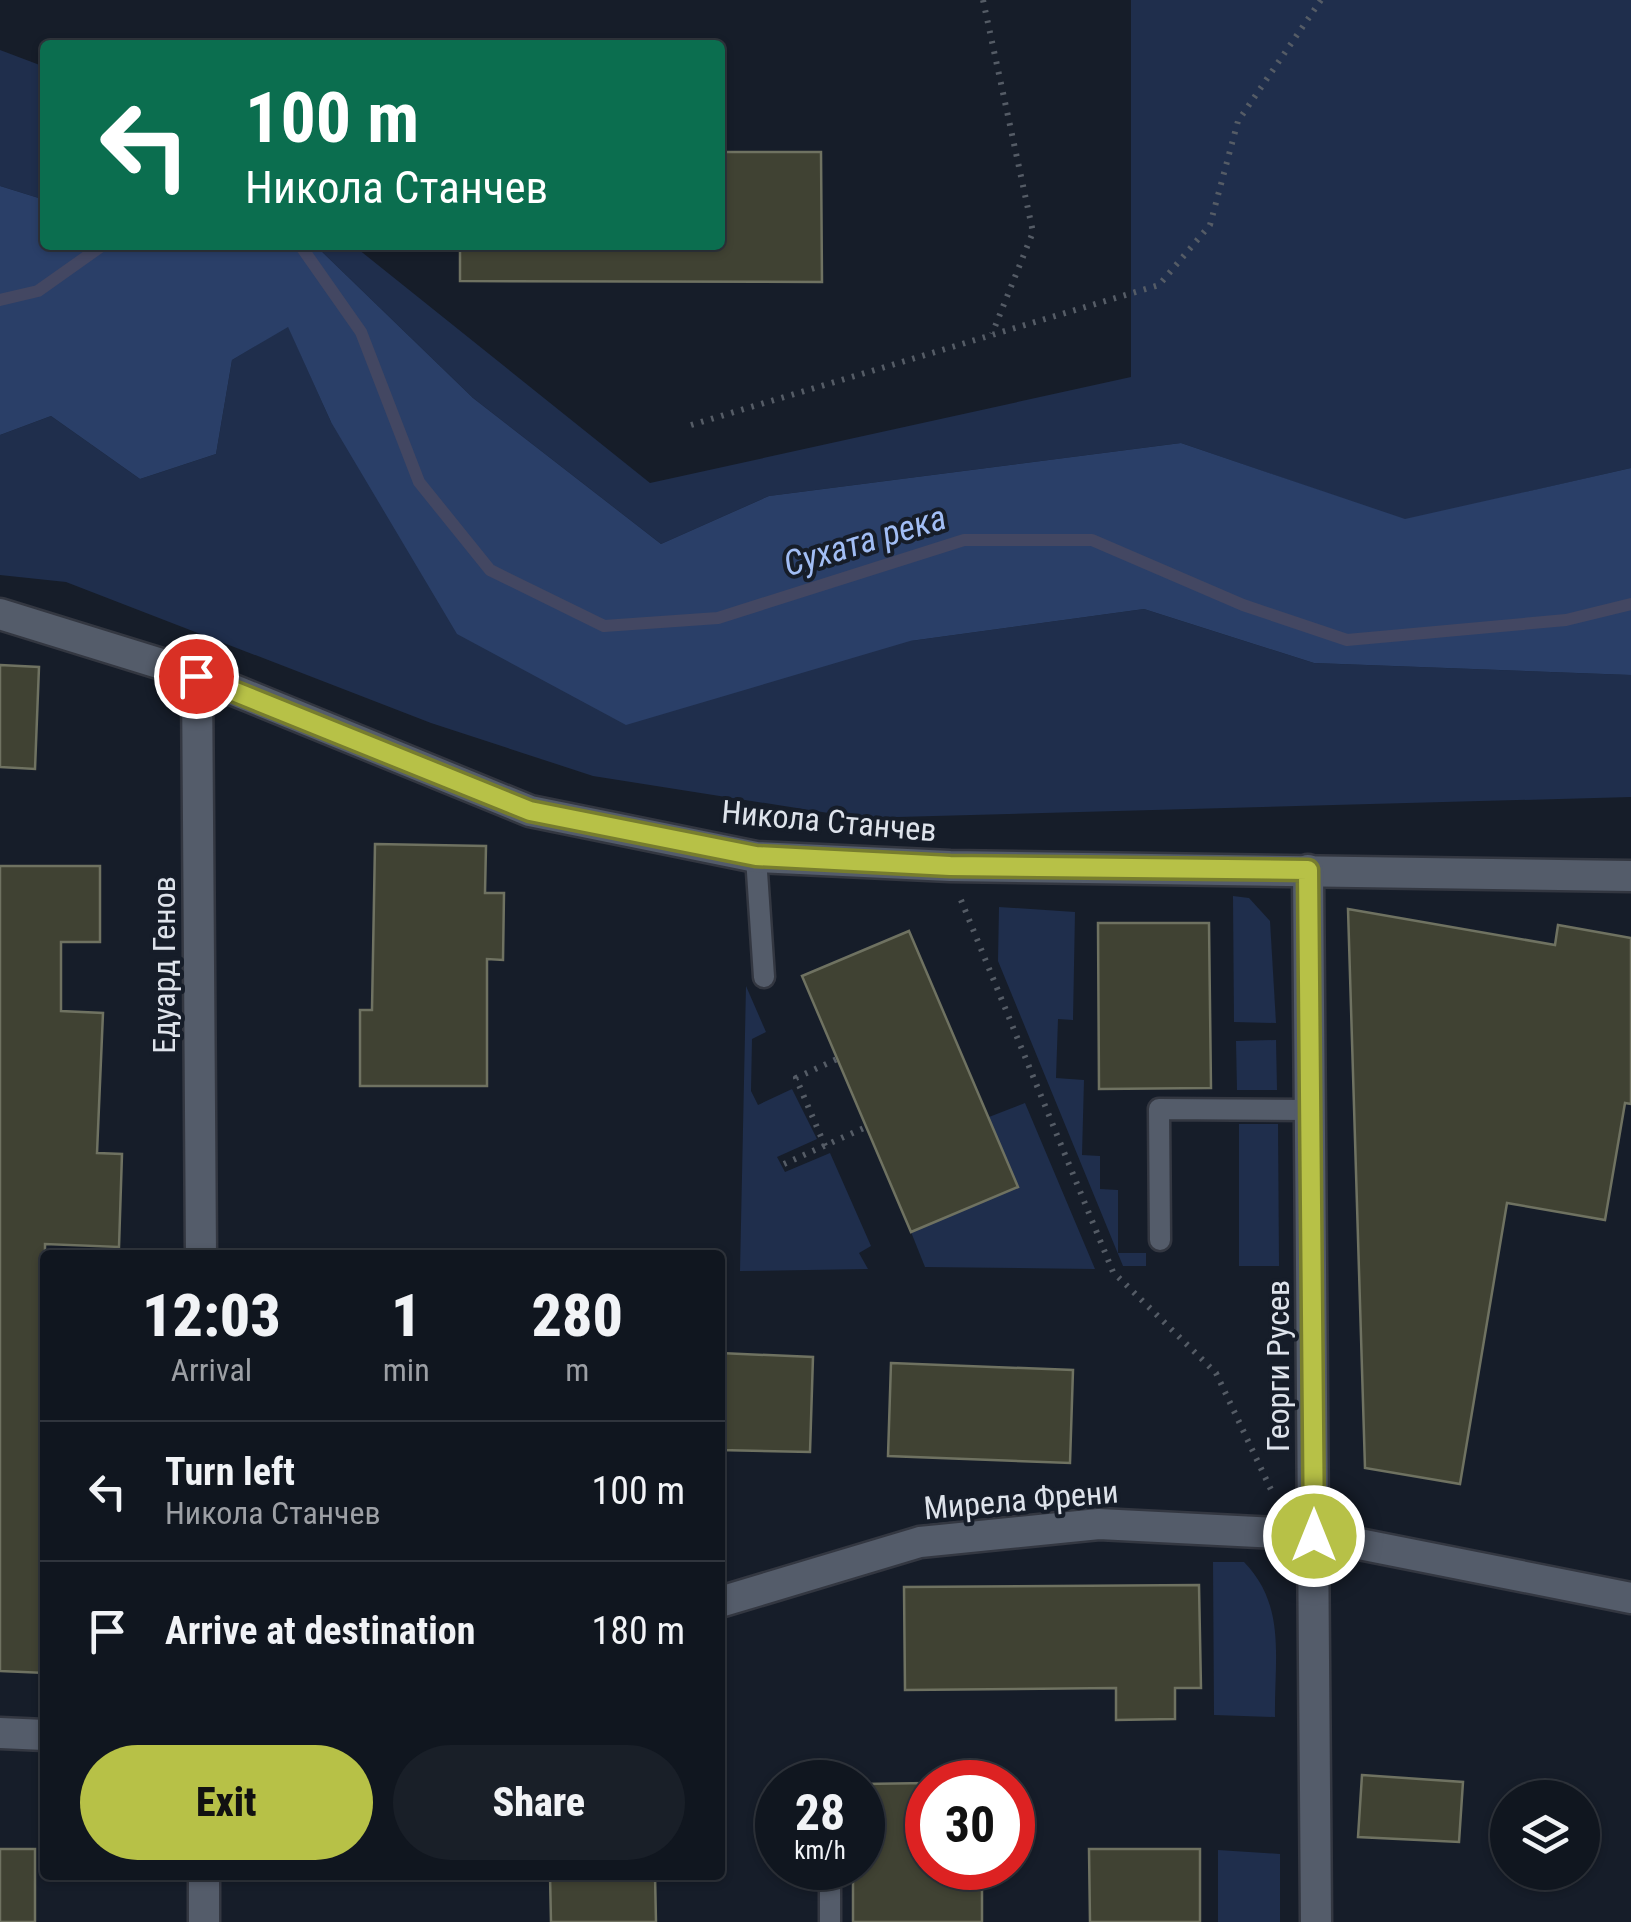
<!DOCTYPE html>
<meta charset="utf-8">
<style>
body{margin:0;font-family:"Roboto Condensed",sans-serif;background:#191f28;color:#f1f3f6;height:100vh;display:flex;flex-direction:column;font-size:38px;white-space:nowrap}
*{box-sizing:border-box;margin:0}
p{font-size:32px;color:#9c9fa4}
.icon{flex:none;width:55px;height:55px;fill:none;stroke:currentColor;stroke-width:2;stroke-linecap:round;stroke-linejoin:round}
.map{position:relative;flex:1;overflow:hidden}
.side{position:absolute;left:40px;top:1250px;width:685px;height:630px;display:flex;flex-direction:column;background:#10161f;border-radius:10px;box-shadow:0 2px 8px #0004,0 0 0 2px #30353d}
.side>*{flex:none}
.guide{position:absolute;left:40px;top:40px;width:685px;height:210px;border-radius:10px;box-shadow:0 2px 8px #0004,0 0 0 2px #30353d;background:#0b6e4f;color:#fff;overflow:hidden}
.buttons{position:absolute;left:1490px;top:1780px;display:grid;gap:20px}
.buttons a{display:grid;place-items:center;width:110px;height:110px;border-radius:50%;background:#10161f;box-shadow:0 2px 8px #0004,0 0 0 2px #30353d;font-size:50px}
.speed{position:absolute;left:755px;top:1760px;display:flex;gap:20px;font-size:50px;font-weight:700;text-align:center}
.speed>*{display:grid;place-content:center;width:130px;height:130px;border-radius:50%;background:#10161f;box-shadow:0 2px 8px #0004,0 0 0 2px #30353d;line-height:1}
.speed small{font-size:25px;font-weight:400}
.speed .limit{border:15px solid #d22;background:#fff;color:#111}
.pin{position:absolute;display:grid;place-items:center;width:85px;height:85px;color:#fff;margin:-42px;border:5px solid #fff;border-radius:50%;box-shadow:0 2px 10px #0007}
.me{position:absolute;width:110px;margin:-55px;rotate:0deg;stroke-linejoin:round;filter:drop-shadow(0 0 8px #0008)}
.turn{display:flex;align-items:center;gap:35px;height:210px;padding:0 40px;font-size:45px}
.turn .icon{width:130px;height:130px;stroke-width:2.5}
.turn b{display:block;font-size:70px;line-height:85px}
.eta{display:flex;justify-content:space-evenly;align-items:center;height:170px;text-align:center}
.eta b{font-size:60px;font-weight:800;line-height:70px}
.action{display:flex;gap:20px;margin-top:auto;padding:20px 40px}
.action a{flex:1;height:115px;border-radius:60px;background:#b7c147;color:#111;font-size:40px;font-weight:800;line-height:115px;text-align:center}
.action a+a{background:#191f28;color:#f1f3f6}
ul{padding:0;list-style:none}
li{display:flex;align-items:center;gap:30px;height:140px;padding:0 40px;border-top:2px solid #30353d}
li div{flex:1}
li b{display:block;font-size:38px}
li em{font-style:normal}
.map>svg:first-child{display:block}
</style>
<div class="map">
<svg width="1631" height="1922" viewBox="0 0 1631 1922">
<rect width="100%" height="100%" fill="#161d29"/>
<g fill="#1f2e4c">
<path d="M 1131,0 L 1631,0 L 1631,468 L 1405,520 L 1181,443 L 769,496 L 661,544 L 473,398 L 315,245 L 353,245 L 650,483 L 1131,377 Z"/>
<path d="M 0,50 L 45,67 L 45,200 L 0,186 Z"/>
<path d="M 288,326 L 331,422 L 910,641 L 1144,609 L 1314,663 L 1631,675 L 1631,797 L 860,818 L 593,776 L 431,723 L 66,582 L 0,575 L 0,435 L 51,416 L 140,479 L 216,454 L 232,360 Z"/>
<path d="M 1233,896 L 1249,898 L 1270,921 L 1276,1023 L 1234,1022 Z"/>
<path d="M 999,907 L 1075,912 L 1073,1020 L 1058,1019 L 1056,1078 L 1084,1080 L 1082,1155 L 1100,1156 L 1100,1189 L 1118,1190 L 1118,1253 L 1146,1253 L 1146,1266 L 1123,1266 L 998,961 Z"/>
<path d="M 746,986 L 766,1032 L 752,1039 L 751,1091 L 758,1105 L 792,1089 L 817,1139 L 777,1157 L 785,1172 L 830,1153 L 871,1246 L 859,1253 L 868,1269 L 740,1271 Z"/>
<path d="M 1276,1040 L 1277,1090 L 1237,1090 L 1236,1041 Z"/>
<path d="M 1025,1103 L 1095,1269 L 925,1267 L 911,1232 L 1018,1187 L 989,1117 Z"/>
<path d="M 1239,1124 L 1278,1124 L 1279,1266 L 1239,1266 Z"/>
<path d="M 1213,1562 L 1244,1562 C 1287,1606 1274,1660 1275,1717 L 1214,1715 Z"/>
<path d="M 1218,1850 L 1280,1854 L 1280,1922 L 1218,1922 Z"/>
</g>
<path fill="#2a3f68" d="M 0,186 L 45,200 L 45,245 L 315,245 L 473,398 L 661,544 L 769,496 L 1181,443 L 1405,519 L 1631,468 L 1631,675 L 1314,663 L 1144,609 L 910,641 L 626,725 L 457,634 L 331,422 L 288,327 L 232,360 L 216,454 L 140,479 L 51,416 L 0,435 Z"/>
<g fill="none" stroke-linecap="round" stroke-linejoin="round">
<g stroke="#434762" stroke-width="12">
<path d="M 300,245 L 361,332 L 419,482 L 490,570 L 604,626 L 718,618 L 964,540 L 1092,540 L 1243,605 L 1347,640 L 1566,620 L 1631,604"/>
<path d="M 0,300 L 38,291 L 103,245"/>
</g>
</g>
<g fill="#404233" stroke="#6f7261" stroke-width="2.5">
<path d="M 720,152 L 821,152 L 822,282 L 460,281 L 460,245 L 720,245 Z"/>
<path d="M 0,665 L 39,667 L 35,769 L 0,767 Z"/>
<path d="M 375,844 L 486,846 L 485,893 L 504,893 L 503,960 L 487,959 L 487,1086 L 360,1086 L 360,1010 L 372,1010 Z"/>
<path d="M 0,866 L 100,866 L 100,942 L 61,942 L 61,1011 L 103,1013 L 97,1153 L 122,1154 L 119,1247 L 45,1244 L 45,1673 L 0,1671 Z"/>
<path d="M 1348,909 L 1555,945 L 1558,925 L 1631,938 L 1631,1104 L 1625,1103 L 1605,1220 L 1507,1203 L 1460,1484 L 1365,1468 Z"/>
<path d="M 1098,923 L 1209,923 L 1211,1088 L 1099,1089 Z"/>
<path d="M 909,931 L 1018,1187 L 911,1232 L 802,976 Z"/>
<path d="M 720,1353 L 813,1357 L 810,1452 L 720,1450 Z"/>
<path d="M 891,1363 L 1073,1370 L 1070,1463 L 888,1456 Z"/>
<path d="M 1199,1585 L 1201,1688 L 1175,1688 L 1175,1719 L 1116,1720 L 1116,1688 L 905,1690 L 904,1587 Z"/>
<path d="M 1362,1775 L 1463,1782 L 1459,1842 L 1358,1837 Z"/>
<path d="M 928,1783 L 928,1868 L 982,1868 L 982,1922 L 853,1922 L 853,1868 L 862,1868 L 862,1784 Z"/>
<rect x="0" y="1849" width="35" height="73"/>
<path d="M 1089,1849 L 1200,1849 L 1200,1922 L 1090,1922 Z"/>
<path d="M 550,1875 L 655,1875 L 656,1922 L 551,1922 Z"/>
</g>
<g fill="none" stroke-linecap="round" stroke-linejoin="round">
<g stroke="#333741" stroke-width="25">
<g id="service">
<path d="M 756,857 L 764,977"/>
<path d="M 1160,1240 L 1159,1109 L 1311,1110"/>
<path d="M 830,1868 L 830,1922"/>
</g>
</g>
<g stroke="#333741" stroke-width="35">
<g id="minor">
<path d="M 0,614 L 197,675 L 530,811 L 756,857 L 950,866 L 1631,876"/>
<path d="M 197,675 L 201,1255"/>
<path d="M 1308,870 L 1316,1922"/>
<path d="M 720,1602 L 920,1542 L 1099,1524 L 1314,1535 L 1631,1598"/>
<path d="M 0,1733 L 45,1735"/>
<path d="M 204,1875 L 204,1922"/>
</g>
</g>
<g stroke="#555c66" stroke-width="6" stroke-dasharray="2.5 8" stroke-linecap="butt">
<path d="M 983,0 L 1033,232 L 992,334"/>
<path d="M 691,425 L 1159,285 L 1210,225 L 1238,121 L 1321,0"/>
<path d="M 961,900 L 1113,1272 L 1216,1373 L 1274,1496"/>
<path d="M 825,1146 L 796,1078 L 837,1059"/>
<path d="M 784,1164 L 866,1127"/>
</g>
<use href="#service" stroke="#545c6a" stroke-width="20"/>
<use href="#minor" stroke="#545c6a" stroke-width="30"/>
</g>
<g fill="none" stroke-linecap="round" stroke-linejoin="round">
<g stroke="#777d2e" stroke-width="25">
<path id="route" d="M 196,676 L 530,811 L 756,856 L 950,866 L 1308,870 L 1314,1536"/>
</g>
<use href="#route" stroke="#b7c147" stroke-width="18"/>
</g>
<g text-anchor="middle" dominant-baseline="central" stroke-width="8" stroke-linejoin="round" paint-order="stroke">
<g font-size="32" fill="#dee3eb" stroke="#161d29">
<text transform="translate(829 821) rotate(5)">Никола Станчев</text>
<text transform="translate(164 965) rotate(-90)">Едуард Генов</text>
<text transform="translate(1278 1366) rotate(-90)">Георги Русев</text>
<text transform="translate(1021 1500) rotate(-5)">Мирела Френи</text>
</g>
<g font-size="35" font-style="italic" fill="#a2bef5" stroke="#161d29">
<text transform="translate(865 541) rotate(-17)">Сухата река</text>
</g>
</g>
</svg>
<div class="buttons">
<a><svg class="icon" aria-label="layers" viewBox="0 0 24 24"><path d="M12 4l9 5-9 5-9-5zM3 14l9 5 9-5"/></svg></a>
</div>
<div class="speed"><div>28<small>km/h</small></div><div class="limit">30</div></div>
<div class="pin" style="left:196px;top:676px;background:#d93025"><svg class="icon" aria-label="arrive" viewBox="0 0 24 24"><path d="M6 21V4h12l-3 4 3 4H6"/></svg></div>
<svg class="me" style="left:1314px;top:1536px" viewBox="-20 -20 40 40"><circle r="17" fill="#b7c147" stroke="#fff" stroke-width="3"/><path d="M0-11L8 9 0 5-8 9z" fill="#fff"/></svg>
<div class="guide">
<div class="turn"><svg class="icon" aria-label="left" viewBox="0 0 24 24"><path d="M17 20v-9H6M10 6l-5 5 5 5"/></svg><div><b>100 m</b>Никола Станчев</div></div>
</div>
<section class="side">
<div class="eta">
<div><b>12:03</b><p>Arrival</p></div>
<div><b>1</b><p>min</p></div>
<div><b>280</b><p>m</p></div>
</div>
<ul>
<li><svg class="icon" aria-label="left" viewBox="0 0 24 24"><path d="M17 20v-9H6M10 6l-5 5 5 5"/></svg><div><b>Turn left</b><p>Никола Станчев</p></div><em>100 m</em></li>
<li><svg class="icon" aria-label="arrive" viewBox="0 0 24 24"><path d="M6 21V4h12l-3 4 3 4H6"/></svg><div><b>Arrive at destination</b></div><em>180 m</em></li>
</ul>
<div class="action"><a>Exit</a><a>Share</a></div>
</section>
</div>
